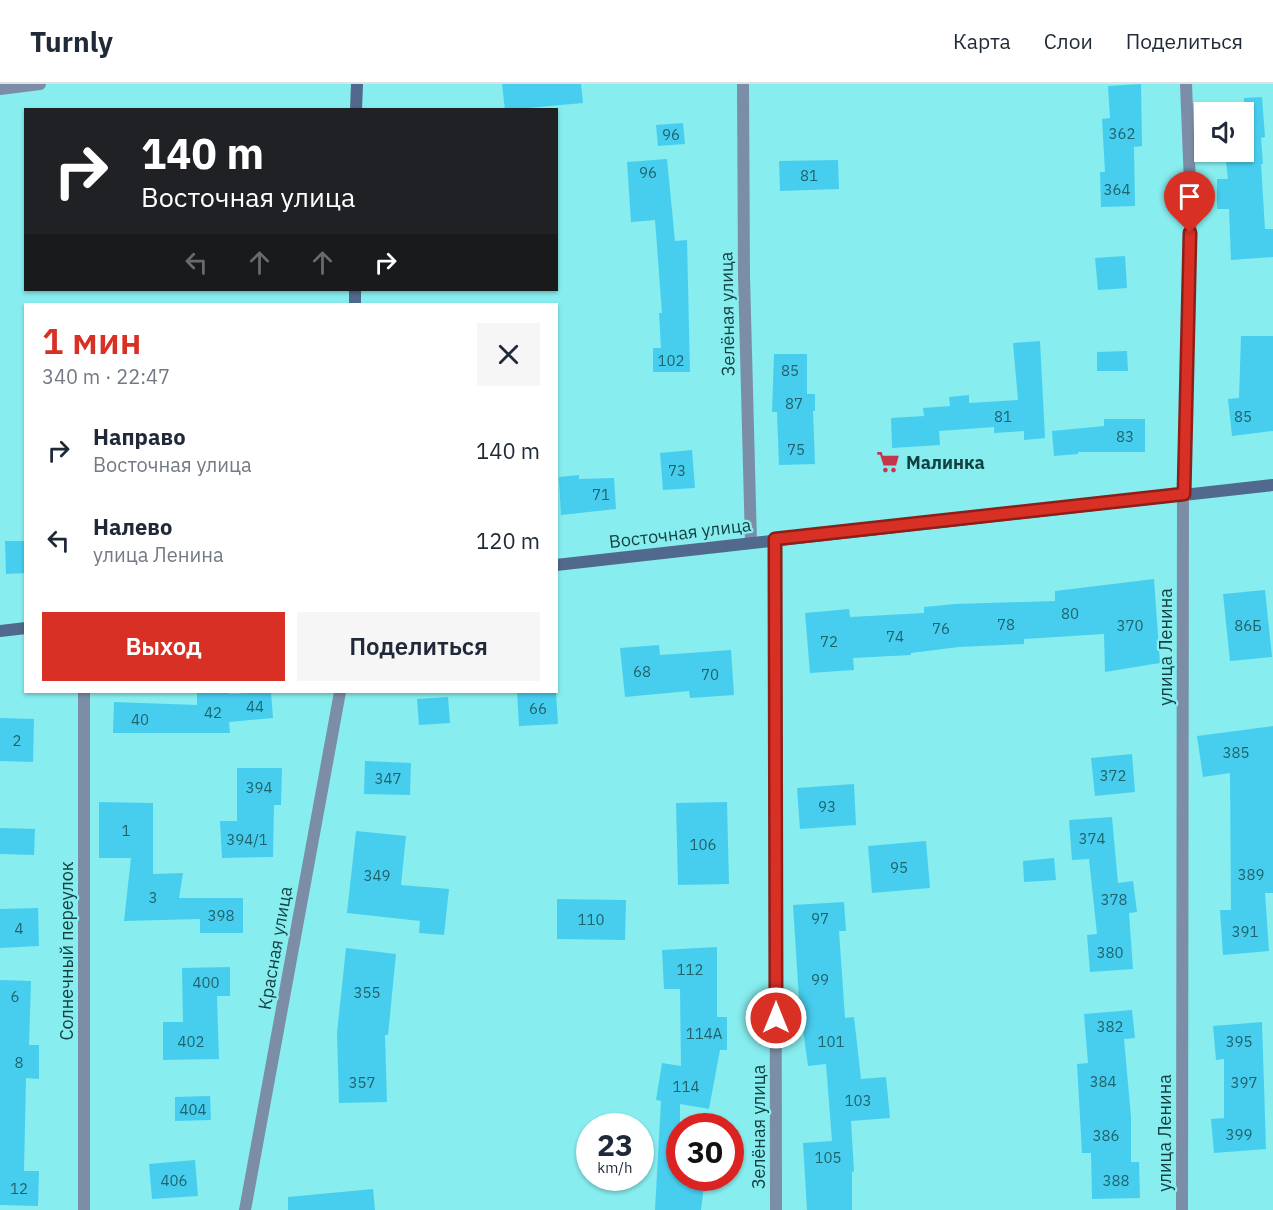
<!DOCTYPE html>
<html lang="ru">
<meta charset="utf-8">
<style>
body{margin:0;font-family:"IBM Plex Sans",sans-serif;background:#f6f6f7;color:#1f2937;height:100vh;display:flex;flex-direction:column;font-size:22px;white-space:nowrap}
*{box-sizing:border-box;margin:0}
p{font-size:20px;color:#747a83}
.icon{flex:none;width:33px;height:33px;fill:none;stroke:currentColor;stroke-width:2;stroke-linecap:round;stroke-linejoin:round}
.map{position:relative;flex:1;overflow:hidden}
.side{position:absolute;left:24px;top:219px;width:534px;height:390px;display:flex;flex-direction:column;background:#fff;border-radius:0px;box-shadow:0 2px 4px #0004}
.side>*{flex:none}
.banner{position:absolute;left:24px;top:24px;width:534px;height:183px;border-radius:0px;box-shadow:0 2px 4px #0004;background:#202124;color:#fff;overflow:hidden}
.tools{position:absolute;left:1194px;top:18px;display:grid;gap:12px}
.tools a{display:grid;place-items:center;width:60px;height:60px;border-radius:0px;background:#fff;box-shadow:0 2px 4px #0004;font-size:30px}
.speed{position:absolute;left:576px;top:1029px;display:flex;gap:12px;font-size:30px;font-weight:700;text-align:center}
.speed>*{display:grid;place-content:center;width:78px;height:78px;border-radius:50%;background:#fff;box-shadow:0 2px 4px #0004;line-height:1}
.speed small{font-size:15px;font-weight:400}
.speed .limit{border:9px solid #d22;background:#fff;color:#111}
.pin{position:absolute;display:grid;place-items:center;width:51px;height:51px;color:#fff;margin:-62px -26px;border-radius:50% 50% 50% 0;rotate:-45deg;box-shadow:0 0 6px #0007}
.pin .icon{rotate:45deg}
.me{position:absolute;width:66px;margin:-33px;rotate:0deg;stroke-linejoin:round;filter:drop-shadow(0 0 4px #0008)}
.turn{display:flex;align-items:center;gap:21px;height:126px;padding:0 18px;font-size:27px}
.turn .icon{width:78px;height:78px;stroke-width:2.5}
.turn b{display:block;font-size:42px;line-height:51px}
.lanes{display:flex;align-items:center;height:57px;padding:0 18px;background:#0003;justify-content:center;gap:30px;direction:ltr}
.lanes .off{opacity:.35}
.round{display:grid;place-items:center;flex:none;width:63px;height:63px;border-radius:0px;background:#f6f6f7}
.head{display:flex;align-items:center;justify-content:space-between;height:102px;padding:0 18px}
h1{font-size:36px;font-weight:600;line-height:45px;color:#d93025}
.button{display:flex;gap:12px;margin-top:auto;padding:12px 18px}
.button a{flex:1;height:69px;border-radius:0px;background:#d93025;color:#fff;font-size:24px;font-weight:600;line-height:69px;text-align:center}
.button a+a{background:#f6f6f7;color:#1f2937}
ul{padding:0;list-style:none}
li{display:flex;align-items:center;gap:18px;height:90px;padding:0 18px}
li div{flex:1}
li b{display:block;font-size:22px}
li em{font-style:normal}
header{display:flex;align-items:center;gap:36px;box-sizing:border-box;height:84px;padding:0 30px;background:#fff;border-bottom:2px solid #e0e1e3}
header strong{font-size:28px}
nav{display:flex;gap:33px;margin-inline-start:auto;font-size:21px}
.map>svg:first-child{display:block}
</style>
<header>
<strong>Turnly</strong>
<nav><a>Карта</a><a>Слои</a><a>Поделиться</a></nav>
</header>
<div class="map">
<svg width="1273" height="1126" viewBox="0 0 1273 1126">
<rect width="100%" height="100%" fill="#87edef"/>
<g fill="#47ceef">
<path d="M 502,0 L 581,0 L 583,19 L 505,26 Z"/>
<path d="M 1141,0 L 1142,62 L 1134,63 L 1135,122 L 1101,123 L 1100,88 L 1105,88 L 1102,35 L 1110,34 L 1108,2 Z"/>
<path d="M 1262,13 L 1265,53 L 1261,54 L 1263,80 L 1261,80 L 1265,145 L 1273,145 L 1273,173 L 1231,176 L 1229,125 L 1217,125 L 1217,95 L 1228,95 L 1225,68 L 1244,68 L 1244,14 Z"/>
<path d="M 683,39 L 685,60 L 658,62 L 656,41 Z"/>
<path d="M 667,75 L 675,157 L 687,156 L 690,288 L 653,288 L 653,264 L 661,264 L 659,229 L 662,229 L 655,136 L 631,138 L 627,78 Z"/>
<path d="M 838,76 L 839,105 L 780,107 L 779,77 Z"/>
<path d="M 1125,172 L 1127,204 L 1098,206 L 1095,174 Z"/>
<path d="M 1241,252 L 1273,252 L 1273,347 L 1232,352 L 1228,315 L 1239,314 Z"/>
<path d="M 1040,257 L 1045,354 L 1024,356 L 1024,347 L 994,349 L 994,343 L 939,347 L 940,361 L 892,364 L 891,334 L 924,332 L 923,324 L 950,322 L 949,313 L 969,311 L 969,319 L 1018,316 L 1013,259 Z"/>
<path d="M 1127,267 L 1128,287 L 1097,287 L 1097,268 Z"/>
<path d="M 774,270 L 807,270 L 807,310 L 815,310 L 815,327 L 813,327 L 815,380 L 779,381 L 777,328 L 772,328 Z"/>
<path d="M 1104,335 L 1145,335 L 1145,368 L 1078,368 L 1078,370 L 1054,372 L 1052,347 L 1104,342 Z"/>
<path d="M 692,366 L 695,404 L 663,406 L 660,369 Z"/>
<path d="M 579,391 L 579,395 L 614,394 L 616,425 L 561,431 L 559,393 Z"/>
<path d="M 5,457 L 26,457 L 26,489 L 6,490 Z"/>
<path d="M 1154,495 L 1160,579 L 1105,588 L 1104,550 L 1024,555 L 1024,560 L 959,563 L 911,569 L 911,571 L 853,574 L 854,586 L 810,589 L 805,529 L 849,525 L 850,533 L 924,529 L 924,523 L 955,520 L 1055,517 L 1055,507 Z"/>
<path d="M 1265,506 L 1272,573 L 1230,577 L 1223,510 Z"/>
<path d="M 659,561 L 660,571 L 731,566 L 734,611 L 690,614 L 689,607 L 625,613 L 620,564 Z"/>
<path d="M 197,608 L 229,608 L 229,610 L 271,608 L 273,634 L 229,638 L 230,649 L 113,649 L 114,618 L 197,621 Z"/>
<path d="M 517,608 L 556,608 L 558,640 L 519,642 Z"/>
<path d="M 448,613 L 450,639 L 419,641 L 417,615 Z"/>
<path d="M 0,634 L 34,635 L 33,678 L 0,677 Z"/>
<path d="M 1273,642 L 1273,809 L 1265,809 L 1269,867 L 1223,871 L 1220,826 L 1231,826 L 1230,689 L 1203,693 L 1197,652 Z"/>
<path d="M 1132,670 L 1135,708 L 1095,712 L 1091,674 Z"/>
<path d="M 365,677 L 411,679 L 410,711 L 364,710 Z"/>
<path d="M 237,684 L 282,684 L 281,721 L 274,721 L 273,773 L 222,774 L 220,737 L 237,737 Z"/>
<path d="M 854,700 L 856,741 L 800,745 L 797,704 Z"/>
<path d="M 99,718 L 153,719 L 153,790 L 183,789 L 179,814 L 243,814 L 243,849 L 200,849 L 200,835 L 124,837 L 131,774 L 99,774 Z"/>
<path d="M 727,718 L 729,800 L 678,801 L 676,719 Z"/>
<path d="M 1112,733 L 1118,799 L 1133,797 L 1137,828 L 1129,829 L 1133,885 L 1090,888 L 1087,851 L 1097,850 L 1089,775 L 1072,776 L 1069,736 Z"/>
<path d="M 0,744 L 35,745 L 34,771 L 0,770 Z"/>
<path d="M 356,747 L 406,752 L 401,801 L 449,805 L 444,851 L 419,849 L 420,837 L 347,829 Z"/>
<path d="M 926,757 L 930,804 L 872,809 L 868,762 Z"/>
<path d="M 1054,774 L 1056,796 L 1024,798 L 1023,777 Z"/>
<path d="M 557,815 L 626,816 L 625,856 L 557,855 Z"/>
<path d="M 844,818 L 846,847 L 839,847 L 845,934 L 854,933 L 861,995 L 886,993 L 890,1034 L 851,1037 L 854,1087 L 852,1088 L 852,1126 L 807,1126 L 803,1059 L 832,1057 L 826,980 L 808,982 L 799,915 L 793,821 Z"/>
<path d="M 38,824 L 39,862 L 0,864 L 0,825 Z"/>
<path d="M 717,863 L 717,933 L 727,933 L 727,966 L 720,966 L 709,1025 L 680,1020 L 680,1094 L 705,1094 L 701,1126 L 655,1126 L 661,1017 L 656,1016 L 662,979 L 681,982 L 680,905 L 664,905 L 662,866 Z"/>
<path d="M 346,864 L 396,870 L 388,951 L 385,951 L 387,1018 L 339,1019 L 337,949 Z"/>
<path d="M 230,883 L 230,912 L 217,912 L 219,975 L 163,976 L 163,938 L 183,938 L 182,884 Z"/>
<path d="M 0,896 L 31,897 L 29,961 L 39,961 L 39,995 L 26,994 L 24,1087 L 39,1087 L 38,1122 L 0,1121 Z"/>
<path d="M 1132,926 L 1135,954 L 1124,955 L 1131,1033 L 1131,1078 L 1139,1078 L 1140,1114 L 1092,1115 L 1091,1069 L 1082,1069 L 1077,980 L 1088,979 L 1084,930 Z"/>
<path d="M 1262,938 L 1266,1065 L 1214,1069 L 1211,1035 L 1224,1034 L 1224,975 L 1216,976 L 1213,942 Z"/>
<path d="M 210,1012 L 211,1036 L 175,1037 L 175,1013 Z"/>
<path d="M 195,1076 L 198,1112 L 152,1115 L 149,1080 Z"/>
<path d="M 373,1105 L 375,1126 L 288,1126 L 288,1113 Z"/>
</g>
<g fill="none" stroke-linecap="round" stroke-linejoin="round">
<g stroke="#7c8ea7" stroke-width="12">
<path d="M 743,0 L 744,192 L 751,459"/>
<path d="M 0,5 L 40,0"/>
<path d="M 775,455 L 776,1126"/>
<path d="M 84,1126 L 84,608"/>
<path d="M 245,1126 L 340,608"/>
<path d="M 1182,1126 L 1183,409 L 1191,125 L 1186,0"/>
</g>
<g stroke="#50698d" stroke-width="12">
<path d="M 356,26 L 357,0"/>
<path d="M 355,220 L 355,206"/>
<path d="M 556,481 L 1273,401"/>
<path d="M 0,547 L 26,544"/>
</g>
</g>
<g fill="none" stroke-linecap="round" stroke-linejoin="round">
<g stroke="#8d1f18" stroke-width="15">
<path id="route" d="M 776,934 L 775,455 L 1184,410 L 1190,149"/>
</g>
<use href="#route" stroke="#d93025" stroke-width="10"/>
</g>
<defs>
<g id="supermarket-bare" transform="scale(1.8)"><path d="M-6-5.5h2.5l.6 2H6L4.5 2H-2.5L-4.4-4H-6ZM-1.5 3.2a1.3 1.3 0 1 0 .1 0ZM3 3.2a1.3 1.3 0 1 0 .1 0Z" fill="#c6364b" stroke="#87edef" stroke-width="2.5" paint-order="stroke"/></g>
</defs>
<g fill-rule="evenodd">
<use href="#supermarket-bare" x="888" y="378"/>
</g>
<g text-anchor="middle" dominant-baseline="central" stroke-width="4.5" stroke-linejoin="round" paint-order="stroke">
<g font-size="15" fill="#20636c">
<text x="1122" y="49">362</text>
<text x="671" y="50">96</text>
<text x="648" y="88">96</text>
<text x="809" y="91">81</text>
<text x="1117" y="105">364</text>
<text x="671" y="276">102</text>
<text x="790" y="286">85</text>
<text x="794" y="319">87</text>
<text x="1003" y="332">81</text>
<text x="1243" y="332">85</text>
<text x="1125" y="352">83</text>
<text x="796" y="365">75</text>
<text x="677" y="386">73</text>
<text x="601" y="410">71</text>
<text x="1070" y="529">80</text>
<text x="1006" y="540">78</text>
<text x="1130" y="541">370</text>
<text x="1248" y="541">86Б</text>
<text x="941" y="544">76</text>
<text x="895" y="552">74</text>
<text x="829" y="557">72</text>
<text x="642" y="587">68</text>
<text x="710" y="590">70</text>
<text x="255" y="622">44</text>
<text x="538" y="624">66</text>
<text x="213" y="628">42</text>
<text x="140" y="635">40</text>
<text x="17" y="656">2</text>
<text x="1236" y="668">385</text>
<text x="1113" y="691">372</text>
<text x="388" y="694">347</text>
<text x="259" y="703">394</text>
<text x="827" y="722">93</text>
<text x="126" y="746">1</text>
<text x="1092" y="754">374</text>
<text x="247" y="755">394/1</text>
<text x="703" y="760">106</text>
<text x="899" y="783">95</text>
<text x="1251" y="790">389</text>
<text x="377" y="791">349</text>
<text x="153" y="813">3</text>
<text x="1114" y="815">378</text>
<text x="221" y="831">398</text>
<text x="820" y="834">97</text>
<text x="591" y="835">110</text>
<text x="19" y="844">4</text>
<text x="1245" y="847">391</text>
<text x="1110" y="868">380</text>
<text x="690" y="885">112</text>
<text x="820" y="895">99</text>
<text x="206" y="898">400</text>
<text x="367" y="908">355</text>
<text x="15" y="912">6</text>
<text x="1110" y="942">382</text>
<text x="704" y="949">114А</text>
<text x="191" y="957">402</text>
<text x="831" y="957">101</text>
<text x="1239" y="957">395</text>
<text x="19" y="978">8</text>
<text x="1103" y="997">384</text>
<text x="362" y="998">357</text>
<text x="1244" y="998">397</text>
<text x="686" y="1002">114</text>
<text x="858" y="1016">103</text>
<text x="193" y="1025">404</text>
<text x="1239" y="1050">399</text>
<text x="1106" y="1051">386</text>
<text x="828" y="1073">105</text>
<text x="174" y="1096">406</text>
<text x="1116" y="1096">388</text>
<text x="19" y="1104">12</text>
</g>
<g font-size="18" fill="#133f40" stroke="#87edef">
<text transform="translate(727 230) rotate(-91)">Зелёная улица</text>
<text transform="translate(680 449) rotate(-7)">Восточная улица</text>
<text transform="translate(1165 563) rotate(-90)">улица Ленина</text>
<text transform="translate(275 864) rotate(-80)">Красная улица</text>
<text transform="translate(66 867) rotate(-90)">Солнечный переулок</text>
<text transform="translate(758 1043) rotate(-90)">Зелёная улица</text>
<text transform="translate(1164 1049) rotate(-90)">улица Ленина</text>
</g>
<g font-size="18" font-weight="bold" fill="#133f40" stroke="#87edef" text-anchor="start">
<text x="906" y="378">Малинка</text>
</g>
</g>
</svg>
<div class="tools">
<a><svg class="icon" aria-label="sound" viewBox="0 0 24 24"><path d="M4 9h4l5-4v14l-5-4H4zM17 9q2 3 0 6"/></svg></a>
</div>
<div class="speed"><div>23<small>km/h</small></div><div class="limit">30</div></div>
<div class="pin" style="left:1190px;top:149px;background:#d93025"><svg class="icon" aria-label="arrive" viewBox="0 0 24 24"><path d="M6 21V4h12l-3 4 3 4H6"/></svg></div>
<svg class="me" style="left:776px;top:934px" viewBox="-20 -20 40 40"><circle r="17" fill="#d93025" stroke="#fff" stroke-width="3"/><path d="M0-11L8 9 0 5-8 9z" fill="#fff"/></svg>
<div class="banner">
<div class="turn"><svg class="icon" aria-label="right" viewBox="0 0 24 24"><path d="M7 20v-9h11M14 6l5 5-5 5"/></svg><div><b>140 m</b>Восточная улица</div></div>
<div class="lanes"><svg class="icon off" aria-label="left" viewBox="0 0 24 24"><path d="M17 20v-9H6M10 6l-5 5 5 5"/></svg><svg class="icon off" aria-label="ahead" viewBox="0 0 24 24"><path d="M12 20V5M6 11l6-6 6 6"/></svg><svg class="icon off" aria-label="ahead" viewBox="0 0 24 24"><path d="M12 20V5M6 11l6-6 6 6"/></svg><svg class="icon" aria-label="right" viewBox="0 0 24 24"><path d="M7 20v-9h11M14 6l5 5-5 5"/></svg></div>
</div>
<section class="side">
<div class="head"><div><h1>1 мин</h1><p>340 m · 22:47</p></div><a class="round"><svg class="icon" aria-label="close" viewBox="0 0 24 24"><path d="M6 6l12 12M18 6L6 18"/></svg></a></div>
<ul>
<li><svg class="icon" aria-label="right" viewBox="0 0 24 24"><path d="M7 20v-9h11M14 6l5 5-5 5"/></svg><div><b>Направо</b><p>Восточная улица</p></div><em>140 m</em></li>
<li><svg class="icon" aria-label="left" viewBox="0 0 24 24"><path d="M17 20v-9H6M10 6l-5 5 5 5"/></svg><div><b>Налево</b><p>улица Ленина</p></div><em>120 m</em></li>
</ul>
<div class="button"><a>Выход</a><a>Поделиться</a></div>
</section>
</div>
